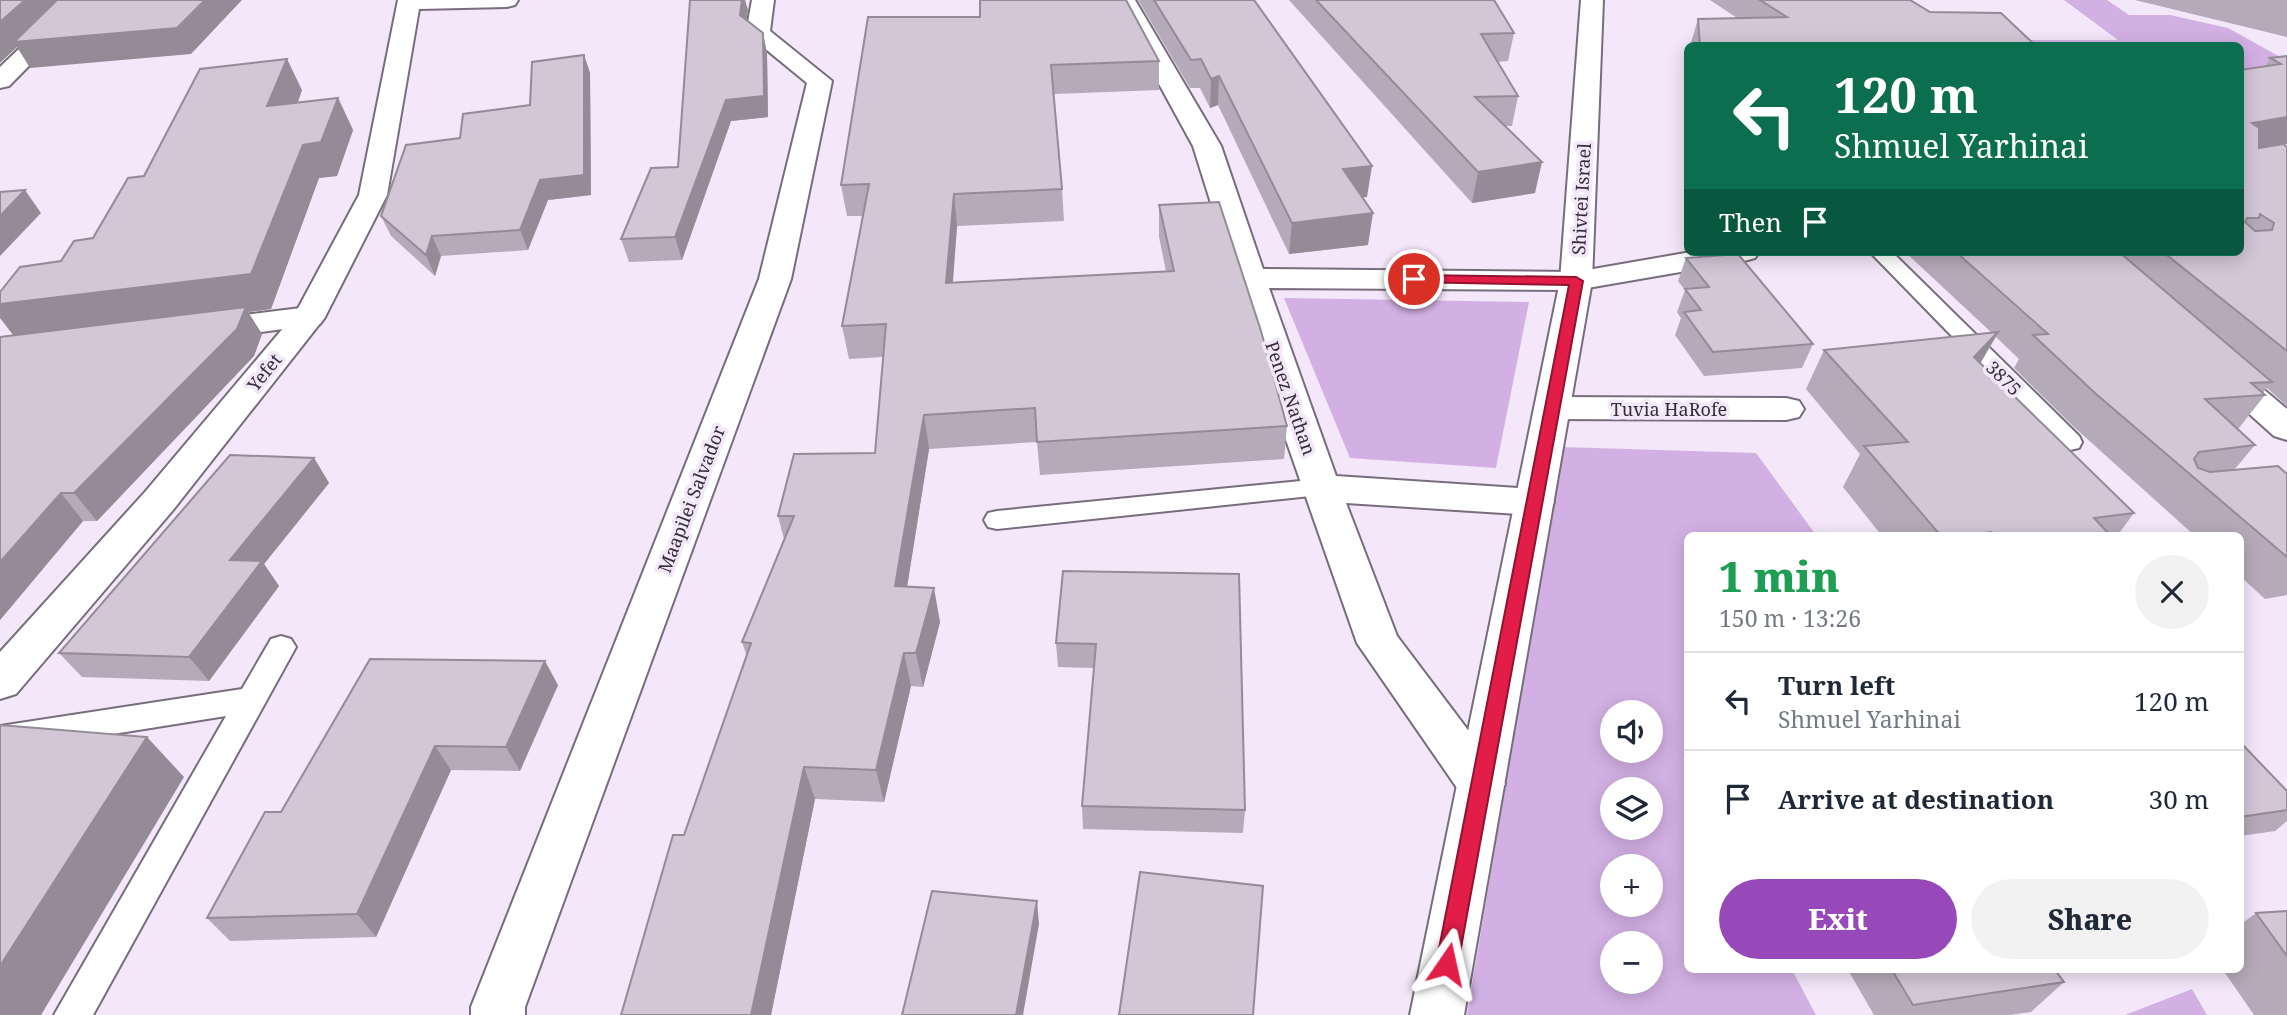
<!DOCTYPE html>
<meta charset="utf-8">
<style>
body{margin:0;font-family:"Noto Serif",serif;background:#f2f2f3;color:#1f2937;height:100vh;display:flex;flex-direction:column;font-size:26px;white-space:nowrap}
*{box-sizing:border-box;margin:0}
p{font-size:23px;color:#747a83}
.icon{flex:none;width:38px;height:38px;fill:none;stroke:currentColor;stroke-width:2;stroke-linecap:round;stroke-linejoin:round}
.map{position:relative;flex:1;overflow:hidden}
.drawer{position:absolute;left:1684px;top:532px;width:560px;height:441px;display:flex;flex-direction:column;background:#fff;border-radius:10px;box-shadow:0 4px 18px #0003}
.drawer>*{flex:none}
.guide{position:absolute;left:1684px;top:42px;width:560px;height:214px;border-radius:10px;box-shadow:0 4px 18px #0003;background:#0b6e4f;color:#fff;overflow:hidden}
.controls{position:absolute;left:1600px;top:700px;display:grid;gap:14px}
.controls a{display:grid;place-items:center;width:63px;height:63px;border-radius:50%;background:#fff;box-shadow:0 4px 18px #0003;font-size:35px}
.pin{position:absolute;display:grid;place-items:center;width:60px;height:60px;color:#fff;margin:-30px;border:4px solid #fff;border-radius:50%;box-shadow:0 2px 7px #0007}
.me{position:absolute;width:77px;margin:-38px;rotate:11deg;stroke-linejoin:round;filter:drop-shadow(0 0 5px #0008)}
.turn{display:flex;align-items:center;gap:24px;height:147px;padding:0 35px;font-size:32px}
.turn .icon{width:91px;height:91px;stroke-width:2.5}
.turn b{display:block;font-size:49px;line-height:60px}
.then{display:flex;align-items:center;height:66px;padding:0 35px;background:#0003;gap:14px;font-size:26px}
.round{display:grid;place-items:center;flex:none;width:74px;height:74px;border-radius:37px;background:#f2f2f3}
.headline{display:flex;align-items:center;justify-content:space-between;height:119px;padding:0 35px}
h1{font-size:42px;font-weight:800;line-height:52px;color:#1e9e55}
.action{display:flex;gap:14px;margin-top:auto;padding:14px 35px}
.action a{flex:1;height:80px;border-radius:42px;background:#9849b9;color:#fff;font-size:28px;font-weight:800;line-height:80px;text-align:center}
.action a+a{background:#f2f2f3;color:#1f2937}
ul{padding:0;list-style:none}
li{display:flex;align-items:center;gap:21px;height:98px;padding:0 35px;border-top:2px solid #e0e1e3}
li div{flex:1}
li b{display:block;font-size:26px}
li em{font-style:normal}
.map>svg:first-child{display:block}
</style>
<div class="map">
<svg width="2287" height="1015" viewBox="0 0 2287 1015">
<rect width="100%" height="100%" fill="#f3e7f9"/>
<g fill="#d3b0e4" fill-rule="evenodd">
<path d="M 2064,0 L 2107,0 L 2129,15 L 2170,15 L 2228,28 L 2284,59 L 2240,82 L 2240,46 L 2033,46 L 2027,40 L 2118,40 Z"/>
<path d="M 1284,298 L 1529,302 L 1496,468 L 1350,458 Z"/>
<path d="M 1562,447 L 1756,453 L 1816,535 L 1687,536 L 1687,758 L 1683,759 L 1687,768 L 1687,970 L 1792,970 L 1816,1015 L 1467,1015 ZM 1612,712 L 1650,712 L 1650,751 L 1612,751 ZM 1612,789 L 1650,789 L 1650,828 L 1612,828 ZM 1612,866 L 1650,866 L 1650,905 L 1612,905 ZM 1612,943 L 1650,943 L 1650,982 L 1612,982 Z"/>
<path d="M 2192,989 L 2207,1015 L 2125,1015 Z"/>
</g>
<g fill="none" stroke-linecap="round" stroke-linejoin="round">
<g stroke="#786d7d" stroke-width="4">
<g id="service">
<path d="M 1870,252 L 1892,252 L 2079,436 L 2082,442 L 2079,448 L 2070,450 L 2061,448 Z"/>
<path d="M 1321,479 L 1330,482 L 1334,488 L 1330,494 L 997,529 L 988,527 L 984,520 L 988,513 L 997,511 Z"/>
<path d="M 281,636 L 291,639 L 296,647 L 93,1015 L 54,1015 L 226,716 L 0,752 L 0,726 L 242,689 L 271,639 Z"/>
</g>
</g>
<g stroke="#786d7d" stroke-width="4">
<g id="minor">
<path d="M 70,0 L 94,0 L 9,86 L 0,88 L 0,67 Z"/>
<path d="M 752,0 L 774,0 L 770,31 L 832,81 L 791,279 L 525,1007 L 525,1015 L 471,1015 L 471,1007 L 759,279 L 807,83 L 746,33 Z"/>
<path d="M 1113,0 L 1135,0 L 1221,146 L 1263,269 L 1576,272 L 1691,252 L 1759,252 L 1755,258 L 1744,261 L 1576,290 L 1269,288 L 1336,476 L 1535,489 L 1549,493 L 1554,502 L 1549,511 L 1535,515 L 1346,503 L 1397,636 L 1498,770 L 1505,784 L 1498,798 L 1481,804 L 1464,798 L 1357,643 L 1278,417 L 1193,146 Z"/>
<path d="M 309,307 L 320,310 L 325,317 L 320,324 L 204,340 L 192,337 L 188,330 L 192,323 L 204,320 Z"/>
<path d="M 2220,359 L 2232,363 L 2287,409 L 2287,440 L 2274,436 L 2208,377 L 2203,370 L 2208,363 Z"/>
<path d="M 1552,397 L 1786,398 L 1799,401 L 1804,409 L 1799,417 L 1786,420 L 1552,419 L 1540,416 L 1534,408 L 1540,400 Z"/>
</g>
</g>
<g stroke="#786d7d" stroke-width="4">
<g id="tertiary">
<path d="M 398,0 L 518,0 L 515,5 L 507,7 L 419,9 L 387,195 L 325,317 L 173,510 L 16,694 L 0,699 L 0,652 L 145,492 L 295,314 L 359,195 Z"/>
<path d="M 1581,0 L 1603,0 L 1592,281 L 1464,1015 L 1410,1015 L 1560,281 Z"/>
</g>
</g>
<use href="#service" fill="#fff" fill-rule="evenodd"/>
<use href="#minor" fill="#fff" fill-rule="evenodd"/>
<use href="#tertiary" fill="#fff" fill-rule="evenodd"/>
</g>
<g fill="#b5aab9">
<path d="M 1138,0 L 1254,0 L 1367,197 L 1362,197 L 1368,245 L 1289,254 L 1218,105 L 1210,108 L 1200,88 L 1190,88 Z"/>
<path d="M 1289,0 L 1494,0 L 1514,33 L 1508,61 L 1497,62 L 1518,96 L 1512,126 L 1504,126 L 1535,193 L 1472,203 Z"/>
<path d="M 1710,0 L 1910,0 L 1930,12 L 2036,46 L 1690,46 L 1698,19 L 1737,18 Z"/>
<path d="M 2135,0 L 2287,0 L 2287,37 Z"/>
<path d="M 748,10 L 746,20 L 763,33 L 767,54 L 768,117 L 731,121 L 682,260 L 629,262 L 621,239 L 678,167 Z"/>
<path d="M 868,17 L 1159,61 L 1159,90 L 1054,94 L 1062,189 L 1064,221 L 957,226 L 953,283 L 1166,271 L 1159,237 L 1159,205 L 1287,426 L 1284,459 L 1040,475 L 1037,442 L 929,449 L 907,586 L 940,622 L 923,687 L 911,686 L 884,802 L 815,799 L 771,1015 L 621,1015 L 747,657 L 742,642 L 784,539 L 778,516 L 875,453 L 883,357 L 849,359 L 842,326 L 863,216 L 847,216 L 841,185 Z"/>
<path d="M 584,55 L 590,73 L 591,195 L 548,200 L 528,250 L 441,256 L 435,276 L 391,236 L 381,216 L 460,138 L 530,105 Z"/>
<path d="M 2287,56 L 2283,144 L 2287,147 L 2287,406 L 2267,388 L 2263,393 L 2265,395 L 2239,428 L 2237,428 L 2255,445 L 2234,470 L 2287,474 L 2287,595 L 2265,599 L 2240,576 L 2240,536 L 2195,536 L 2074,427 L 2014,368 L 2019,359 L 1996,337 L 1980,364 L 2134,513 L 2117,536 L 1882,536 L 1843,487 L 1860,454 L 1806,389 L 1824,350 L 1992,333 L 1905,252 L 2240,252 L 2264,67 L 2270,58 Z"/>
<path d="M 302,90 L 298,103 L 338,98 L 353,130 L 337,176 L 319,178 L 271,309 L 248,312 L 262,334 L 254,356 L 97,521 L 83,521 L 0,620 L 0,337 L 13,335 L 61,261 L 93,238 L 144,176 Z"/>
<path d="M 1686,258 L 1813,344 L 1802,368 L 1704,376 L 1675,335 L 1681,318 L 1677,312 L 1685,290 L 1678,281 Z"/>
<path d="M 314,458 L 329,483 L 264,564 L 279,586 L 209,681 L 82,677 L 59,653 Z"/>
<path d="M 1063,571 L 1245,810 L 1243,833 L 1083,829 L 1082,806 L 1094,668 L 1058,667 L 1056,643 Z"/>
<path d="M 558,685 L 520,771 L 451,770 L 376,937 L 230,941 L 207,918 L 281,812 Z"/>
<path d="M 2240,742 L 2287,791 L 2287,821 L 2275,831 L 2240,836 Z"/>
<path d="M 2287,911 L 2287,1015 L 2254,1015 L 2223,970 L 2240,970 L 2240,925 L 2256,913 Z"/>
<path d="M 1848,970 L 2055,970 L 2064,982 L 2031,1012 L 2010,1015 L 1874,1015 Z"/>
</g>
<g fill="#938b96">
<path d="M 25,0 L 242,0 L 191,54 L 30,68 L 17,47 L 0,63 L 0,22 Z"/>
<path d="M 742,0 L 745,0 L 748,10 L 744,35 L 740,15 Z"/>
<path d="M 763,33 L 767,54 L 768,117 L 731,121 L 682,260 L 675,237 L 726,100 Z"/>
<path d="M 584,55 L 590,73 L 591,195 L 548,200 L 528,250 L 520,230 Z"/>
<path d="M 287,59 L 302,90 L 284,138 L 267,106 Z"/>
<path d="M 1219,76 L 1218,105 L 1210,108 L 1211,79 Z"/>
<path d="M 338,98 L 353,130 L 337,176 L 319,178 L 271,309 L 248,312 L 262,334 L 254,356 L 97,521 L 74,493 L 17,340 L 0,318 L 0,304 L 303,145 Z"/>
<path d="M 2287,117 L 2287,144 L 2240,152 L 2252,123 Z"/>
<path d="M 1542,162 L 1535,193 L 1472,203 L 1478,172 Z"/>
<path d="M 1372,166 L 1367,197 L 1339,200 L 1343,169 Z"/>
<path d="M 25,190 L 41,213 L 0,256 L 0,216 Z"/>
<path d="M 954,194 L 957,226 L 950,315 L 946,283 Z"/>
<path d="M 1373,213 L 1368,245 L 1289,254 L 1292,223 Z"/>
<path d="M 432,236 L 441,256 L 435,276 L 426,255 Z"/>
<path d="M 1998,332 L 1975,372 L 1974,357 Z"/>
<path d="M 924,415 L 929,449 L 902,619 L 895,586 Z"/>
<path d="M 314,458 L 329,483 L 264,564 L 279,586 L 209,681 L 189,657 L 230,560 Z"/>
<path d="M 61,493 L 83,521 L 0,620 L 0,562 Z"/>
<path d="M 934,588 L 940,622 L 923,687 L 916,653 Z"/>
<path d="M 904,653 L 911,686 L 884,802 L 876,770 Z"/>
<path d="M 545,661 L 558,685 L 520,771 L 506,747 Z"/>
<path d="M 147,737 L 184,777 L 41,1015 L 0,1015 L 0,966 Z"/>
<path d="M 435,746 L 451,770 L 376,937 L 357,914 Z"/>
<path d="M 804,767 L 815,799 L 771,1015 L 751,1015 Z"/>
<path d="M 1037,901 L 1039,924 L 1023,1015 L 1016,1015 Z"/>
</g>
<g fill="#d2c6d7" stroke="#938b96" stroke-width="2" fill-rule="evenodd">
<path d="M 0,0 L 25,0 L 0,22 Z"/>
<path d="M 57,0 L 205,0 L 177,28 L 14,42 Z"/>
<path d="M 690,0 L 742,0 L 740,15 L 763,33 L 764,96 L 726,100 L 675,237 L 621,239 L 651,168 L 678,167 Z"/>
<path d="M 980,0 L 1126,0 L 1159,61 L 1051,65 L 1062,189 L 954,194 L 946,283 L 1174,271 L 1159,205 L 1219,202 L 1261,331 L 1287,426 L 1037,442 L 1035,408 L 924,415 L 895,586 L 934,588 L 916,653 L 904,653 L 876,770 L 804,767 L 751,1015 L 621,1015 L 673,835 L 684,835 L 751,643 L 742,642 L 794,516 L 778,516 L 794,454 L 875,453 L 886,324 L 842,326 L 869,184 L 841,185 L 868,17 L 980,17 Z"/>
<path d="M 1154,0 L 1254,0 L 1372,166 L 1343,169 L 1373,213 L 1292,223 L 1219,76 L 1211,79 L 1201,59 L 1191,60 Z"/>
<path d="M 1316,0 L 1494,0 L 1514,33 L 1481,34 L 1518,96 L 1475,97 L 1542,162 L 1478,172 Z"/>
<path d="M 1760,0 L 1910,0 L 1930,12 L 2001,13 L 2036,46 L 1700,46 L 1698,19 L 1787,17 Z"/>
<path d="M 584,55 L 584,175 L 540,180 L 520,230 L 432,236 L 426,255 L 381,216 L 406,145 L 460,138 L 463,114 L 530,105 L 532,62 Z"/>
<path d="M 2287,56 L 2287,117 L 2252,123 L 2259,128 L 2259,148 L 2283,144 L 2287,147 L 2287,351 L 2163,252 L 2240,252 L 2240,70 L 2281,64 L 2270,58 ZM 2260,214 L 2274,223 L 2272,230 L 2255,231 L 2245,222 L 2247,218 L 2259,218 Z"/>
<path d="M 287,59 L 267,106 L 338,98 L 321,142 L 303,145 L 251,274 L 0,304 L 0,292 L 20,267 L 61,261 L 74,241 L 93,238 L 128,178 L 144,176 L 200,69 Z"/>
<path d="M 25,190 L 0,216 L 0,192 Z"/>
<path d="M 1956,252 L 2119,252 L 2272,382 L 2251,383 L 2265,395 L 2205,399 L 2255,445 L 2199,452 L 2194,459 L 2198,468 L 2210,472 L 2278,466 L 2287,474 L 2287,557 L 2096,394 L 2033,335 L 2048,334 Z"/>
<path d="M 1738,254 L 1813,344 L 1713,352 L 1684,312 L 1701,310 L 1685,289 L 1709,287 L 1686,258 Z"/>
<path d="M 246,307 L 237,329 L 74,493 L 61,493 L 0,562 L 0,337 Z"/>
<path d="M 1998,332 L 1974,357 L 2134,513 L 2094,518 L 2111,536 L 1994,536 L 1991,532 L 1964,536 L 1941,536 L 1864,446 L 1908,442 L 1824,350 Z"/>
<path d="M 230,455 L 314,458 L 230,560 L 262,561 L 189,657 L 59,653 Z"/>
<path d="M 1063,571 L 1239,574 L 1245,810 L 1082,806 L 1096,644 L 1056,643 Z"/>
<path d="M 370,659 L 545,661 L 506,747 L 435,746 L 357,914 L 207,918 L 265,812 L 281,812 Z"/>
<path d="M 0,725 L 147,737 L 0,966 Z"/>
<path d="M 2240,742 L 2287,791 L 2287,810 L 2240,817 Z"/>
<path d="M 1140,872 L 1263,886 L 1253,1015 L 1119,1015 Z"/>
<path d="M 932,891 L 1037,901 L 1016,1015 L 902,1015 Z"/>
<path d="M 2287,911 L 2287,956 L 2256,913 Z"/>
<path d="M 1892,970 L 2055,970 L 2064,982 L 1913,1005 Z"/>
</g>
<path fill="#e11d48" stroke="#92132f" stroke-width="2" d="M 1414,275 L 1576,277 L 1583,281 L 1458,964 L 1455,971 L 1447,974 L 1439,971 L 1436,964 L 1569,285 L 1409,282 L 1407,279 Z"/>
<g text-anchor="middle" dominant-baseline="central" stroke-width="7" stroke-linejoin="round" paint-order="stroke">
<g font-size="18" fill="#332f36" stroke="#f3e7f9">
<text transform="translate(1581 199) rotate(-87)">Shivtei Israel</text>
<text transform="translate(264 372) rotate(-51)">Yefet</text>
<text transform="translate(2004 378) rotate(44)">3875</text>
<text transform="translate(1291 398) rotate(71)">Penez Nathan</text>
<text x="1669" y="409">Tuvia HaRofe</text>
<text transform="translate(691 499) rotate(-69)">Maapilei Salvador</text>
</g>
</g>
</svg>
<div class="controls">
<a><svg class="icon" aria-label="sound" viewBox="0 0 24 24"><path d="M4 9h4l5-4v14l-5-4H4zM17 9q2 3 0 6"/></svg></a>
<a><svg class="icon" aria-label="layers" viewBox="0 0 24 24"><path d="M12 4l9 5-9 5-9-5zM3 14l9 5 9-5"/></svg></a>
<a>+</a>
<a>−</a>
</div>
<div class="pin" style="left:1414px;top:279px;background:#d93025"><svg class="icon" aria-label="arrive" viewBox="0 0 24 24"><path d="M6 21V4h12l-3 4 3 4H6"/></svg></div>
<svg class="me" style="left:1447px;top:964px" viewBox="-20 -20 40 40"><path d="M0-17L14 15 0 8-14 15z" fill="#e11d48" stroke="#fff" stroke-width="4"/></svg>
<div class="guide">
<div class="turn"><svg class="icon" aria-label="left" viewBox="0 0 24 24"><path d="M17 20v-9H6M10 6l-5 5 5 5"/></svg><div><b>120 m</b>Shmuel Yarhinai</div></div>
<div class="then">Then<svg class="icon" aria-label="arrive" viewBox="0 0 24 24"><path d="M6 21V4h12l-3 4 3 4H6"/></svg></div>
</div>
<section class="drawer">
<div class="headline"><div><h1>1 min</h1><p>150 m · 13:26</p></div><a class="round"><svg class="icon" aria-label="close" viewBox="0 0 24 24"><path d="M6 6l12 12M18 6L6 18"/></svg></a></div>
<ul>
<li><svg class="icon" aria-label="left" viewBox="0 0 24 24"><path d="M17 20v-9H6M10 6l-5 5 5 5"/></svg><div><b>Turn left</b><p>Shmuel Yarhinai</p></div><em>120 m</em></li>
<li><svg class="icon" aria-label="arrive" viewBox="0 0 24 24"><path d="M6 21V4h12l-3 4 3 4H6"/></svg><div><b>Arrive at destination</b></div><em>30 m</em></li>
</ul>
<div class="action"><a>Exit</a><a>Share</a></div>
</section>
</div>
